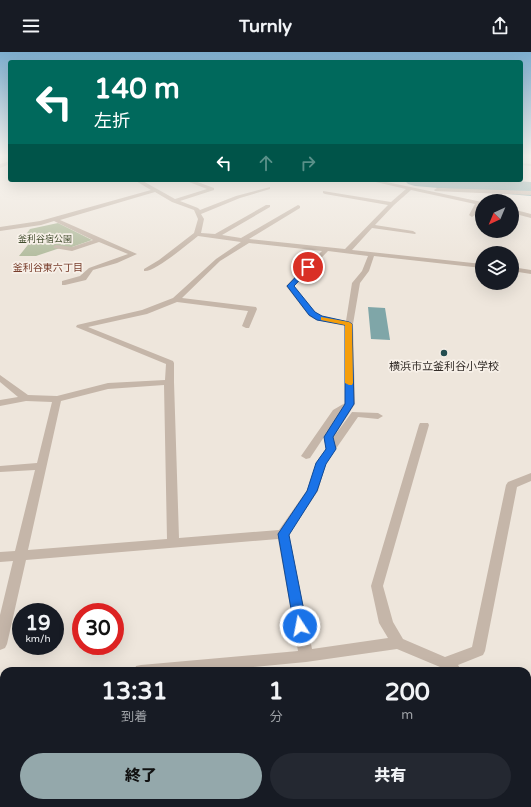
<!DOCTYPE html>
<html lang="ja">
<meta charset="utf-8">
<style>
body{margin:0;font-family:"Varela Round","Noto Sans JP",sans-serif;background:#242831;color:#f1f3f6;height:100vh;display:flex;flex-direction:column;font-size:15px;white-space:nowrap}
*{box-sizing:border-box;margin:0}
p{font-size:13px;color:#9ea1a6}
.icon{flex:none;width:22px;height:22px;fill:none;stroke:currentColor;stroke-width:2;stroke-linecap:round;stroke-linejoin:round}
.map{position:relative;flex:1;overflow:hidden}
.panel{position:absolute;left:0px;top:615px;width:531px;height:140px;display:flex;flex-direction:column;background:#171b24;border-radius:12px 12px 0 0;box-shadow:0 4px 16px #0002}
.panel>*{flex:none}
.top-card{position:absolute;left:8px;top:8px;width:515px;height:122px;border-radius:4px;box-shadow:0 4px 16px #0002;background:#00695c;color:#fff;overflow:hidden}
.needle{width:26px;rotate:224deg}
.controls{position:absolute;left:475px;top:142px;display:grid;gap:8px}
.controls a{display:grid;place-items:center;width:44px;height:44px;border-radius:50%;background:#171b24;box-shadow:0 4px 16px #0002;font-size:20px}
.speed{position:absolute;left:12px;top:551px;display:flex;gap:8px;font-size:20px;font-weight:700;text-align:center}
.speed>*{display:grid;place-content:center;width:52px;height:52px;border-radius:50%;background:#171b24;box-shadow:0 4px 16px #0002;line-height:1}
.speed small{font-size:10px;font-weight:400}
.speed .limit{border:6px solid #d22;background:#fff;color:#111}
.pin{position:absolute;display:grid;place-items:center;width:34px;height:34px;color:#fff;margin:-17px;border:2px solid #fff;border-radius:50%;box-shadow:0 1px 4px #0007}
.me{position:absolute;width:44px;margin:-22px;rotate:349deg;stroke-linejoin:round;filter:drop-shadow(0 0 3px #0008)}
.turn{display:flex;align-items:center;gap:14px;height:84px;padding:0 20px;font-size:18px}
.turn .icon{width:52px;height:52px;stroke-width:2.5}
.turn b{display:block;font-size:28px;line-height:34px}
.lanes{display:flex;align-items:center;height:38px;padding:0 20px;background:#0003;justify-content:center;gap:20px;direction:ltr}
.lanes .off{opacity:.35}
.eta{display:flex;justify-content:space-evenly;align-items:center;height:68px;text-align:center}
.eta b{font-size:24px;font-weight:800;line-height:28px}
.action{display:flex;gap:8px;margin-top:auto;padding:8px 20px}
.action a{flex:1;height:46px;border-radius:24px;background:#94a8ab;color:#111;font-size:16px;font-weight:800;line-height:46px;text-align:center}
.action a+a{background:#242831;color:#f1f3f6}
header{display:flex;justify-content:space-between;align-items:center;height:52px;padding:0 20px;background:#171b24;font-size:18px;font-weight:800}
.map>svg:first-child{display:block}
</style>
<header><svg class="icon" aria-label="menu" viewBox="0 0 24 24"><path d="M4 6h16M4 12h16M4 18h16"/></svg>Turnly<svg class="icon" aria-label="share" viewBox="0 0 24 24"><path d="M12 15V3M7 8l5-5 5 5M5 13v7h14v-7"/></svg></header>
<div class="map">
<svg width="531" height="755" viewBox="0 0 531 755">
<rect width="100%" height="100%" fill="#eee6dc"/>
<path fill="#b2bc9e" d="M 58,171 L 92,188 L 72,195 L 63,195 L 36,204 L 19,204 L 31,189 L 27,181 L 30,177 Z"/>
<path fill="#7fa6a8" d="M 368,255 L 385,256 L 390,288 L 371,287 Z"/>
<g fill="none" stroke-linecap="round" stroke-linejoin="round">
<path fill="#7fa6a8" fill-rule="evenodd" d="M 404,128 L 499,128 L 531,130 L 531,144 L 415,134 L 408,132 Z"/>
<g fill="#c5b6a9" fill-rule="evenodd">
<path d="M 10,109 L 10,112 L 0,116 L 0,112 Z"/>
<path d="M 521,111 L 531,112 L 531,114 L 521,113 Z"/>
<path d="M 134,128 L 141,128 L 175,147 L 207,137 L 184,128 L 192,128 L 214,136 L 214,138 L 180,149 L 198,156 L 200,158 L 236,144 L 270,135 L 270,137 L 240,146 L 201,162 L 204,167 L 201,181 L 215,182 L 266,153 L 270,153 L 270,155 L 222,183 L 241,186 L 298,153 L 300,154 L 300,156 L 249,187 L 345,197 L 388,153 L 325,142 L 323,141 L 323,139 L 391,150 L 406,137 L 367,128 L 377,128 L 482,150 L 482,154 L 480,153 L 475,163 L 472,165 L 469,163 L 475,152 L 411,138 L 394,153 L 375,173 L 413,179 L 416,181 L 415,182 L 372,176 L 352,198 L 482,212 L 482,216 L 374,204 L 369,219 L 360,231 L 353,272 L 355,352 L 335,383 L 352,360 L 378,361 L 383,364 L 378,367 L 358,365 L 326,411 L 318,439 L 289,482 L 312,597 L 388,586 L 379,571 L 371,534 L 419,373 L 420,371 L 428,371 L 429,373 L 383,534 L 393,570 L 403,587 L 445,605 L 472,595 L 506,433 L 508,430 L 531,421 L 531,429 L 517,435 L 485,599 L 483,603 L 458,613 L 462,619 L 444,619 L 440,615 L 397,597 L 306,610 L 210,619 L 134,619 L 136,614 L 141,613 L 298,599 L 278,487 L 26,508 L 7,592 L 5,596 L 0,598 L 0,563 L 13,509 L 0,510 L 0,500 L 15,499 L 35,418 L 0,420 L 0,414 L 37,411 L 52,350 L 26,349 L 0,354 L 0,348 L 18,345 L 0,330 L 0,323 L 28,343 L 57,344 L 108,331 L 165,328 L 166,312 L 76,275 L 77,273 L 142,258 L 173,246 L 216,207 L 241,190 L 198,184 C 189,191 154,221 144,219 L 144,217 L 159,208 L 194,181 L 198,167 L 194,158 L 172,150 L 155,140 L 60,168 L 137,202 L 117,211 L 93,218 L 86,228 L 65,233 L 62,233 L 62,229 L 80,224 L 89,216 L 128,202 L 99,190 L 72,199 L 54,196 L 53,195 L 56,193 L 72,195 L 93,188 L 54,169 L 41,173 L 0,179 L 0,175 L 40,169 L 151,138 ZM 249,191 L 322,199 L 286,234 L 309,264 L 316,268 L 345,274 L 345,351 L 333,358 L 301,404 L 306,407 L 310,406 L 324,385 L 326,397 L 316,411 L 307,438 L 279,478 L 179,486 L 174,330 L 174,311 L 173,309 L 88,275 L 147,262 L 177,250 L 248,259 L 242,274 L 246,276 L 249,276 L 257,257 L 256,255 L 182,246 L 220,209 ZM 328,199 L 368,204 L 362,219 L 352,231 L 346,269 L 321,264 L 315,260 L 294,234 ZM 164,333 L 167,487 L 28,498 L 61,349 L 108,337 Z"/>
<path d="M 437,136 L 531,139 L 531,143 L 435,139 L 434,138 Z"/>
<path d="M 512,157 L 531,162 L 531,166 L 512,161 Z"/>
<path d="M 512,215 L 531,218 L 531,222 L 512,219 Z"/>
<path d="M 4,624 L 4,638 L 0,639 L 0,625 Z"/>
</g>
</g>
<linearGradient id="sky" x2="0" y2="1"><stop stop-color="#7eaece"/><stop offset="0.5" stop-color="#f7f4ef"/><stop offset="1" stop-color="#f7f4ef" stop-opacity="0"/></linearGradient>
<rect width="531" height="208" fill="url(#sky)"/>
<path fill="#1a73e8" stroke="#114b97" d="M 306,214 L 312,215 L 294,234 L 315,260 L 322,264 L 349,270 L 352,272 L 354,352 L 333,385 L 336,397 L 326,412 L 317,439 L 289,483 L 307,574 L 305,577 L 300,579 L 296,577 L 294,574 L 278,482 L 307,439 L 316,411 L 326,397 L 324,385 L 345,352 L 345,273 L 317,268 L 309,263 L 287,234 Z"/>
<path fill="#f59e0b" d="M 321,265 L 349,270 L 352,272 L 353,331 L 352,333 L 349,333 L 345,331 L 345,273 L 321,268 Z"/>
<circle fill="#234d4f" stroke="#f7f0e8" stroke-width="1.5" cx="444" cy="301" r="4"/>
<g text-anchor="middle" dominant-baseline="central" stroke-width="3.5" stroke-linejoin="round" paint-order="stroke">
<g font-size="9" fill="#434e2f" stroke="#f7f0e8">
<text x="45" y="187">釜利谷宿公園</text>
</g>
<g font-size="10" fill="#783d2b" stroke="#f7f0e8">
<text x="48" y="216">釜利谷東六丁目</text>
</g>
<g font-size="11" fill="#332c28" stroke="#f7f0e8">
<text x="444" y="314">横浜市立釜利谷小学校</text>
</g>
</g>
</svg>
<div class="controls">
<a><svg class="needle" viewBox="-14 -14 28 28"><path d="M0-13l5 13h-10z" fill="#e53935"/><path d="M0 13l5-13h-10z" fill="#9ea1a6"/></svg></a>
<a><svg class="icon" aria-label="layers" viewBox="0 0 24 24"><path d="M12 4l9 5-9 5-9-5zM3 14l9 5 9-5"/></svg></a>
</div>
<div class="speed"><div>19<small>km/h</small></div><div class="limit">30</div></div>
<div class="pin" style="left:308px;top:215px;background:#d93025"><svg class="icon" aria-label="arrive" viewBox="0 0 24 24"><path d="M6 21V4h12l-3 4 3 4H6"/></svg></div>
<svg class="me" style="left:300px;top:574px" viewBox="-20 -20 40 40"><circle r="17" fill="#1a73e8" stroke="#fff" stroke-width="3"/><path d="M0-11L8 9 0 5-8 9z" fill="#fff"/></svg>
<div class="top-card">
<div class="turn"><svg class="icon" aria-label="left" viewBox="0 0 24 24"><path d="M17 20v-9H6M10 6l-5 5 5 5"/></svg><div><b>140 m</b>左折</div></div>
<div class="lanes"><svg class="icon" aria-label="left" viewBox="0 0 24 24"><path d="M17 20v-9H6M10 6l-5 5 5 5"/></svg><svg class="icon off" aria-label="ahead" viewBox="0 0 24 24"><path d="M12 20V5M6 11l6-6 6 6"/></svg><svg class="icon off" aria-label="right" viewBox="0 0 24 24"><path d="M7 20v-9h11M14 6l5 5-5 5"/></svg></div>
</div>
<section class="panel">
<div class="eta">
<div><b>13:31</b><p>到着</p></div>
<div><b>1</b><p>分</p></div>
<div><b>200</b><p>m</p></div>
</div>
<div class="action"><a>終了</a><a>共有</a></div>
</section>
</div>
